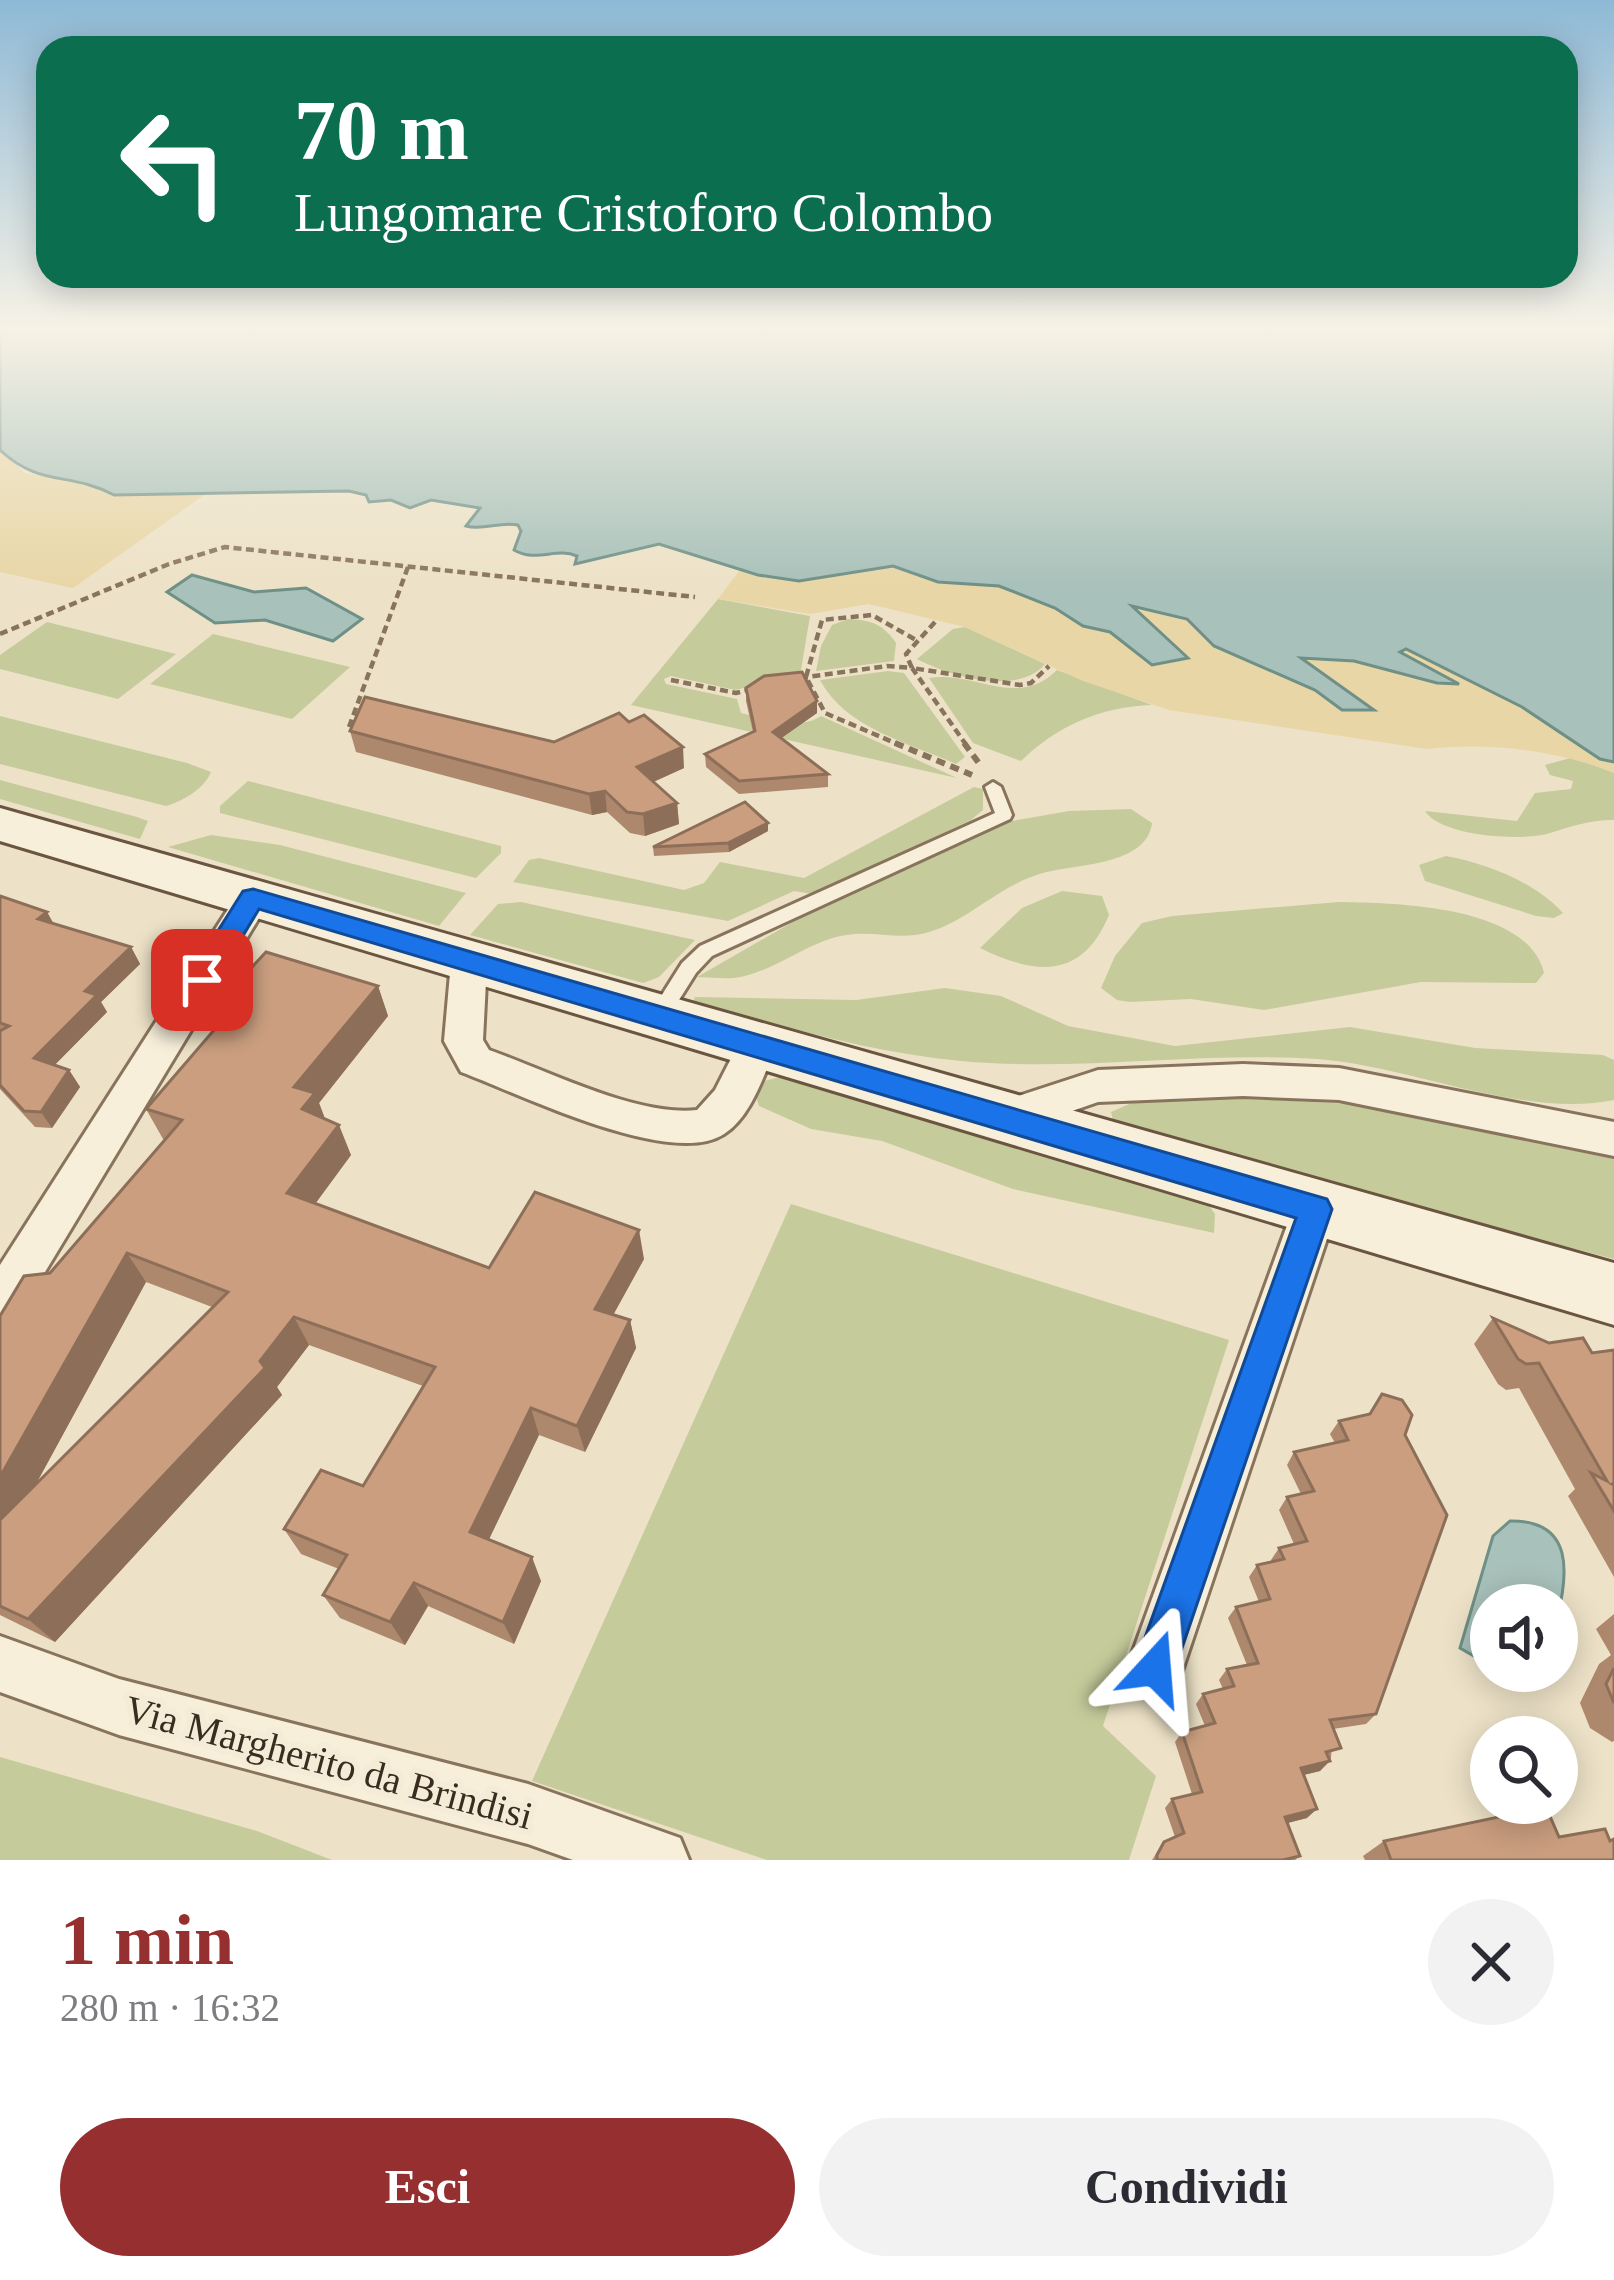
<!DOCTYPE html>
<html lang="it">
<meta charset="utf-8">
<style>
body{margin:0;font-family:"Times New Roman",serif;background:#f2f2f3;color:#2b2b33;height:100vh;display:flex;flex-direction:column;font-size:45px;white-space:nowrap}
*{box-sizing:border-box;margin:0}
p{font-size:39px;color:#7c7c81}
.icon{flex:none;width:66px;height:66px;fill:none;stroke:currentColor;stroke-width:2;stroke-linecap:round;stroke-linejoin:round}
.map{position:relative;height:1860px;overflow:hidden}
.sheet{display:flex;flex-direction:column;background:#fff;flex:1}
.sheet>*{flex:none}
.guide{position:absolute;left:36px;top:36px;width:1542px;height:252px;border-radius:36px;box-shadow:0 6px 30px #0003;background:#0b6e4f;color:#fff;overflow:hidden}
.tools{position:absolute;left:1470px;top:1584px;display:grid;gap:24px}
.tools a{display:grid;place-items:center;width:108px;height:108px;border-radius:50%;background:#fff;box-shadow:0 6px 30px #0003;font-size:60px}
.pin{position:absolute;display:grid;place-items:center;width:102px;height:102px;color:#fff;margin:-51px;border-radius:24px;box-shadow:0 6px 18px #0006}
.me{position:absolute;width:132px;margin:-66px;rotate:19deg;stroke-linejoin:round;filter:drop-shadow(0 0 9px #0008)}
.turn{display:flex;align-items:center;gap:42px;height:252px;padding:0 60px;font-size:54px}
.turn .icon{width:156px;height:156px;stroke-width:2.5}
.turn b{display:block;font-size:84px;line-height:102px}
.round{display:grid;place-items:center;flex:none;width:126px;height:126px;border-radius:63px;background:#f2f2f3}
.summary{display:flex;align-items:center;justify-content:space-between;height:204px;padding:0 60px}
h1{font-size:72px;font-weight:800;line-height:90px;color:#952f30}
.button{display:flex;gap:24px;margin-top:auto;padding:24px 60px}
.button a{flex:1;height:138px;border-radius:72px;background:#952f30;color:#fff;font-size:48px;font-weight:800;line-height:138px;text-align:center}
.button a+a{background:#f2f2f3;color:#2b2b33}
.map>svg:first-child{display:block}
</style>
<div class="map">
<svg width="1614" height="1860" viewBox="0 0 1614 1860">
<rect width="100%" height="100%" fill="#ede2c7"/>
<g fill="#c6cb9b">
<path d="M 718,599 L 810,616 L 801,670 L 797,676 L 735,690 L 671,676 L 664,679 L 666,684 L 737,699 L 741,713 C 766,719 799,731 821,716 L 957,778 L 631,705 Z"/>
<path d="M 848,619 C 871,620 883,624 896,643 L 894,661 L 816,671 L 821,646 L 832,625 Z"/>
<path d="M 47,622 L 176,654 L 118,699 L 0,669 L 0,655 Z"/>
<path d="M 965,627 L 1045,664 C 1019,696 950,677 917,659 L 953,629 Z"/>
<path d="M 213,634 L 350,667 L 292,719 L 150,684 Z"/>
<path d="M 1057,670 L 1152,705 C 1101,707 1058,725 1021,761 L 973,743 L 929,678 C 975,670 1017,710 1057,670 Z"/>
<path d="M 888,671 L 904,673 L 965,757 L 956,764 C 909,743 845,728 820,680 Z"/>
<path d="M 0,716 L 187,763 L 211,772 C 204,789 183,801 166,806 L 0,764 Z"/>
<path d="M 1574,757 L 1614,773 L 1614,820 C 1589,820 1573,826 1550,833 C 1522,842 1440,836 1425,811 L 1517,821 L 1535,793 L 1571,789 L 1573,781 L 1550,775 L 1545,765 Z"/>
<path d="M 0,780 L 137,817 L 148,821 L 140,839 L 0,799 Z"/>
<path d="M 248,781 L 501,846 L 501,853 L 476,878 L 220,813 L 220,806 Z"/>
<path d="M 974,787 L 983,789 L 983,810 L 971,820 L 813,894 L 794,891 L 728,921 L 513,882 L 529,860 L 539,858 L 684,890 L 704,883 L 720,862 L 804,878 Z"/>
<path d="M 1131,809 L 1152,823 C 1147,866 1075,864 1043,873 C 999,885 971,919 929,932 C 900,941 875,930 846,935 C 807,941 774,973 734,978 C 722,979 709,977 697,977 L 824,904 L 1001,823 L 1069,811 Z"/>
<path d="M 211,835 L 280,845 L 466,893 L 439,926 L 168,847 Z"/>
<path d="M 1446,856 C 1488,864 1533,881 1563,913 L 1554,918 L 1536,916 L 1425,881 L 1419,865 Z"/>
<path d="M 1062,891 L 1102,896 L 1109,915 C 1082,979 1037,976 980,948 L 1022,908 Z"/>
<path d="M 521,902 L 695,940 L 659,977 L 643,983 L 470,935 L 498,904 Z"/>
<path d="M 1339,902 C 1395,903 1528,905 1544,973 L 1536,983 L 1421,982 L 1264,1010 L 1191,999 L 1130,1002 L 1117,1000 L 1101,988 L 1115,956 L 1142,923 L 1172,916 Z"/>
<path d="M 945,988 L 1001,996 L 1068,1026 L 1175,1046 L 1350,1027 L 1475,1048 L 1603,1055 L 1614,1060 L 1614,1100 C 1523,1119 1412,1066 1317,1059 C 1199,1051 1079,1072 961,1061 C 870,1053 781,1025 693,1002 L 695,997 L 856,1000 Z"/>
<path d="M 780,1077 L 1206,1201 L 1215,1214 L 1214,1233 L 1013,1189 L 882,1141 L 811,1129 L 759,1106 L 752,1084 Z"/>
<path d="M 1234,1098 L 1351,1104 L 1614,1159 L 1614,1259 L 1115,1129 L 1111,1112 L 1134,1102 Z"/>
<path d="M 791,1204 L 1229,1340 L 1103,1726 L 1156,1776 L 1129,1860 L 767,1860 L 532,1781 Z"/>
<path d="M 0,1757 L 257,1831 L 332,1860 L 0,1860 Z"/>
</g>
<g fill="#e8d6a6">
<path d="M 0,450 L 25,473 L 94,484 L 114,495 L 207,493 L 73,588 L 0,572 Z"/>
<path d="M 893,566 L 938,582 L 999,586 L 1055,608 L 1083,626 L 1110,632 L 1152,665 L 1187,657 L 1130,605 L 1187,619 L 1214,646 L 1315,690 L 1342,710 L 1298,658 L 1354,661 L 1456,683 L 1399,651 L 1405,649 L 1522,707 L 1600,758 L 1614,762 L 1614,773 C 1558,750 1488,742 1427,749 L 1169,710 L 1083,681 L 965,627 L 869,604 L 810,614 L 718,599 L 740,570 L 799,581 Z"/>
</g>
<g fill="#a8c1ba" stroke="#6f9087" stroke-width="3">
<path d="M 0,326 L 1614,326 L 1614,762 L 1600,759 L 1522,707 L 1406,649 L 1400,652 L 1459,684 L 1437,683 L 1354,661 L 1301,658 L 1374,710 L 1342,710 L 1315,690 L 1214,646 L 1187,619 L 1132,606 L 1188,658 L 1152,665 L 1110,632 L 1083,626 L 1055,608 L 999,586 L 938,582 L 893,566 L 799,581 L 758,575 L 659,544 L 575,564 L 577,556 C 556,547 536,563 514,550 L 521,531 L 518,525 C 499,521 484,531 466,526 L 480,508 L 431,500 L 410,508 L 391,500 L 369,502 L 366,495 L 349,491 L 114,495 C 69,471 41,488 0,450 Z"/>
<path d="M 192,575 L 254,592 L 306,588 L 362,619 L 333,641 L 265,620 L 215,623 L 167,592 Z"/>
<path d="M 1510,1521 C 1575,1520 1568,1575 1557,1619 L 1557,1605 L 1491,1605 L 1491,1666 L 1460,1648 L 1493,1536 Z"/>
</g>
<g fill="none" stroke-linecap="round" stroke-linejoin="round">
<g stroke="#88745d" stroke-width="6">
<path id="service" d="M 993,782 L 1001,787 L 1012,815 L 1010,819 L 712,956 L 696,973 L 667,1019 L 653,1019 L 650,1014 L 653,1009 L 682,963 L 700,946 L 995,813 L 985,787 Z"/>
</g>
<g stroke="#88745d" stroke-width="6">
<g id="minor">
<path d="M 253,886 L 265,889 L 271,898 L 16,1320 L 0,1326 L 0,1265 L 241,889 Z"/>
<path d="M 469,949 L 482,953 L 487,962 L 483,1040 L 489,1050 C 546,1070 637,1117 697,1110 L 715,1090 L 742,1037 L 756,1033 L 770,1037 L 776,1048 C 763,1076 751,1117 724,1134 C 671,1169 518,1093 461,1072 L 444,1041 L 451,962 L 456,953 Z"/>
<path d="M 1243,1064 L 1339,1068 L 1614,1122 L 1614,1156 L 1339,1100 L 1243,1096 L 1098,1102 L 1003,1135 L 988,1130 L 982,1118 L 988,1106 L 1098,1070 Z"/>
<path d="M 1315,1190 L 1330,1196 L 1337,1209 L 1183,1668 L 1175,1688 L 1155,1696 L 1135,1688 L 1127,1668 L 1293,1209 L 1300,1196 Z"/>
<path d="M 0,1636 L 119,1679 L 528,1784 L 680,1838 L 689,1860 L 573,1860 L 528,1844 L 119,1735 L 0,1692 Z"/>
</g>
</g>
<g stroke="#6a5540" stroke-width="6">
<path id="secondary" d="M 0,808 L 1614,1263 L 1614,1325 L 0,841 Z"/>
</g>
<g stroke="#88745d" stroke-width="4.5" stroke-dasharray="8 4.5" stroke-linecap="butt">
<path d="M 935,622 L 906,654 L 912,668 L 1020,685 L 1031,683 L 1049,666"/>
<path d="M 0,634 L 169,564 L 225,547 L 695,597"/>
<path d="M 800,678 L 887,666 L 912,668 L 967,746"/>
<path d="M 671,680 L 736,693 L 752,689"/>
<path d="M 349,727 L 408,567"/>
<path d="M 902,746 L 825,713 L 806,677 L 822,620 L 872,615 L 916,640"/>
</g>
<g stroke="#88745d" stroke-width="6" stroke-dasharray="9 6" stroke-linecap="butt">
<path d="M 895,743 L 972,775"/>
<path d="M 964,743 L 981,766"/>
</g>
<use href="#service" fill="#f8efdb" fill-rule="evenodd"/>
<use href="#minor" fill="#f8efdb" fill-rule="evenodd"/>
<use href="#secondary" fill="#f8efdb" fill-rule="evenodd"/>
</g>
<g fill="#ae886d" fill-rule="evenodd">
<path d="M 746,688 L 817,713 L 781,738 L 828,774 L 828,787 L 739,794 L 706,767 L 705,754 L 753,732 L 746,701 Z"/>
<path d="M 350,731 L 554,742 L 684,768 L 653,782 L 677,803 L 679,824 L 645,836 L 630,833 L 607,812 L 592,815 L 356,752 Z"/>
<path d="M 768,831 L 729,852 L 654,856 L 653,847 Z"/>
<path d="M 0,896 L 47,912 L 54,924 L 131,947 L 140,964 L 101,1002 L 107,1012 L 54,1065 L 69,1070 L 80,1087 L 52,1128 L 35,1127 L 0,1089 Z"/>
<path d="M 378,986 L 388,1016 L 319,1103 L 325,1119 L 351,1155 L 315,1204 L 489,1268 L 644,1259 L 613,1315 L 630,1320 L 636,1348 L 585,1452 L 539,1435 L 489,1539 L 541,1581 L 514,1644 L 428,1606 L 405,1645 L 340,1618 L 323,1595 L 339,1569 L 301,1554 L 284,1529 L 363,1486 L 423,1386 L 309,1345 L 277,1387 L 282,1395 L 55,1642 L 0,1615 L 0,1316 L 50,1273 L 166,1140 L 163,1139 L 146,1109 L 219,1024 L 212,1010 ZM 146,1282 L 212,1307 L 36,1484 Z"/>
<path d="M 1493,1318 L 1549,1343 L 1592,1353 L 1614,1350 L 1614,1577 L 1568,1496 L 1575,1489 L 1519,1388 L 1506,1390 L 1498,1384 L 1474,1344 Z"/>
<path d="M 1382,1394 L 1405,1435 L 1376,1714 L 1366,1724 L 1333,1729 L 1331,1758 L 1320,1771 L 1303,1775 L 1307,1818 L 1287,1823 L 1300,1856 L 1295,1860 L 1152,1860 L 1164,1842 L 1175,1837 L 1165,1808 L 1172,1799 L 1192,1794 L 1175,1742 L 1182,1732 L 1205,1726 L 1196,1704 L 1203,1694 L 1223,1689 L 1219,1680 L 1227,1669 L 1247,1665 L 1228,1618 L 1236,1607 L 1259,1602 L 1249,1577 L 1257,1565 L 1272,1562 L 1271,1560 L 1279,1548 L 1294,1544 L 1279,1510 L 1287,1497 L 1301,1494 L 1287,1465 L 1294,1452 L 1335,1443 L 1330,1434 L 1339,1421 L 1369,1415 Z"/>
<path d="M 1614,1614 L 1614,1741 L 1612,1742 L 1590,1728 L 1580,1703 L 1599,1664 L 1611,1655 L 1596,1629 Z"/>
<path d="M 1559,1837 L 1610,1841 L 1614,1860 L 1365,1860 L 1363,1856 L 1384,1841 Z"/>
</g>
<g fill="#8d6f59">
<path d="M 817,701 L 817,713 L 773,744 L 773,732 Z"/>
<path d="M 683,747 L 684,768 L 640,788 L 637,767 Z"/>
<path d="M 605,791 L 607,812 L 592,815 L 589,794 Z"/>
<path d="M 677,803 L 679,824 L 645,836 L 643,814 Z"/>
<path d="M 768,823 L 768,831 L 729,852 L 728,843 Z"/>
<path d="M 47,912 L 56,929 L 38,919 Z"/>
<path d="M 131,947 L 140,964 L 101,1002 L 107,1012 L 45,1075 L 34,1058 L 85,991 Z"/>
<path d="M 378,986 L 388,1016 L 319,1103 L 327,1124 L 315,1139 L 294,1087 Z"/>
<path d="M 69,1070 L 80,1087 L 52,1128 L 41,1112 Z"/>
<path d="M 339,1125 L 351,1155 L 301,1223 L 287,1193 Z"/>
<path d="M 639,1230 L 644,1259 L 601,1337 L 595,1309 Z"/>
<path d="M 127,1253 L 146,1282 L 0,1550 L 0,1477 Z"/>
<path d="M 294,1317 L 309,1345 L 277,1387 L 282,1395 L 55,1642 L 28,1619 Z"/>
<path d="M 630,1320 L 636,1348 L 585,1452 L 577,1426 Z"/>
<path d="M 531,1408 L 539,1435 L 481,1556 L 470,1532 Z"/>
<path d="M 532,1557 L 541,1581 L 514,1644 L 503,1622 Z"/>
<path d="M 414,1583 L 428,1606 L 405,1645 L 390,1622 Z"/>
<path d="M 1330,1761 L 1320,1771 L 1291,1778 L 1301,1768 Z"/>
<path d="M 1317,1809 L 1307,1818 L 1276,1826 L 1285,1817 Z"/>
</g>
<g fill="#ca9e7f" stroke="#8d6f59" stroke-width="3">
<path d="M 802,672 L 817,701 L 773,732 L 828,774 L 739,781 L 705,754 L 755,731 L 746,688 L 764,676 Z"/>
<path d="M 365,697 L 554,742 L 619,713 L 629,722 L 644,715 L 683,747 L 637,767 L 677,803 L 643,814 L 627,812 L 605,791 L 589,794 L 350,731 Z"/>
<path d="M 745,802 L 768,823 L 728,843 L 653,847 Z"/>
<path d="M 0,896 L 47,912 L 38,919 L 131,947 L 85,991 L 97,995 L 34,1058 L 69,1070 L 41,1112 L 24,1111 L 0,1085 L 0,1031 L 9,1026 L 0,1023 Z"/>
<path d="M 266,952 L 378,986 L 294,1087 L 315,1093 L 302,1109 L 339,1125 L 287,1193 L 489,1268 L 535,1192 L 639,1230 L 595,1309 L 630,1320 L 577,1426 L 531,1408 L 470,1532 L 532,1557 L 503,1622 L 414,1583 L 390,1622 L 323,1595 L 347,1555 L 284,1529 L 321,1470 L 363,1486 L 435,1367 L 294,1317 L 260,1361 L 265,1368 L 28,1619 L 0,1606 L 0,1520 L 228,1292 L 127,1253 L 0,1477 L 0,1316 L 24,1276 L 50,1273 L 182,1120 L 146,1109 L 227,1015 L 212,1010 Z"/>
<path d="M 1493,1318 L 1549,1343 L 1583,1338 L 1592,1353 L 1614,1350 L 1614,1483 L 1612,1484 L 1614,1485 L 1614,1511 L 1591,1473 L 1607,1481 L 1539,1363 L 1526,1364 L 1518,1359 Z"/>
<path d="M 1382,1394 L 1402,1400 L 1412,1415 L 1405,1435 L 1447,1515 L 1376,1714 L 1330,1720 L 1341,1748 L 1326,1752 L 1330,1761 L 1301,1768 L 1317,1809 L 1285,1817 L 1300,1856 L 1283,1860 L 1157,1860 L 1157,1855 L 1164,1842 L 1184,1833 L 1172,1799 L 1202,1792 L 1182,1732 L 1215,1723 L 1203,1694 L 1234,1686 L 1227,1669 L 1258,1663 L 1236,1607 L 1270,1599 L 1257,1565 L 1284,1559 L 1279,1548 L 1307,1541 L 1287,1497 L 1314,1491 L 1294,1452 L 1348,1440 L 1339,1421 L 1370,1414 Z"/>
<path d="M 1614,1668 L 1614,1703 L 1606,1684 Z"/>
<path d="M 1546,1807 L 1559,1837 L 1605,1829 L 1610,1841 L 1614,1839 L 1614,1860 L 1391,1860 L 1384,1841 Z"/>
</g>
<linearGradient id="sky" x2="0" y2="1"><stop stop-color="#8eb9d6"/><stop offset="0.56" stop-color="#f7f2e6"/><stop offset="1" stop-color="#f7f2e6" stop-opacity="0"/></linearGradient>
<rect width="1614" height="586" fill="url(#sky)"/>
<path fill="#1a73e8" stroke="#114b97" stroke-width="3" d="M 253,889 L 1327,1199 L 1332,1209 L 1170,1683 L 1155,1689 L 1140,1683 L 1134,1668 L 1296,1218 L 259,909 L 212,987 L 192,987 L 188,980 L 192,972 L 243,891 Z"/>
<g text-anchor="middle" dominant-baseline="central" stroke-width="12" stroke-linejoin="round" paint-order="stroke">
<g font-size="39" fill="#392c20" stroke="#f5ecd7">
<text transform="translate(329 1762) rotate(15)">Via Margherito da Brindisi</text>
</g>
</g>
</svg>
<div class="tools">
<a><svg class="icon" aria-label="sound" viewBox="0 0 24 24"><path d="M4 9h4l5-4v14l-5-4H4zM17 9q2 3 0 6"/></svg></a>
<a><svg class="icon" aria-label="search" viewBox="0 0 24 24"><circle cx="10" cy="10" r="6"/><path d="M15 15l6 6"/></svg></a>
</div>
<div class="pin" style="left:202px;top:980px;background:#d93025"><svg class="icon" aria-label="arrive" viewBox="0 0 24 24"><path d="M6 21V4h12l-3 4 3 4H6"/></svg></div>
<svg class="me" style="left:1155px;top:1668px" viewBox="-20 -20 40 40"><path d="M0-17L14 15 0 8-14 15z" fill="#1a73e8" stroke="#fff" stroke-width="4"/></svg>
<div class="guide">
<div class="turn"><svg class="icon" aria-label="left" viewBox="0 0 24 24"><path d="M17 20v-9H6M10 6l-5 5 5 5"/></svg><div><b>70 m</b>Lungomare Cristoforo Colombo</div></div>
</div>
</div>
<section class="sheet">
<div class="summary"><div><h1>1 min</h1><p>280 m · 16:32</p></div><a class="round"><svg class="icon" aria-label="close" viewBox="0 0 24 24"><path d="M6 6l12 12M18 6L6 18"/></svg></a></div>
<div class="button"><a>Esci</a><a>Condividi</a></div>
</section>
